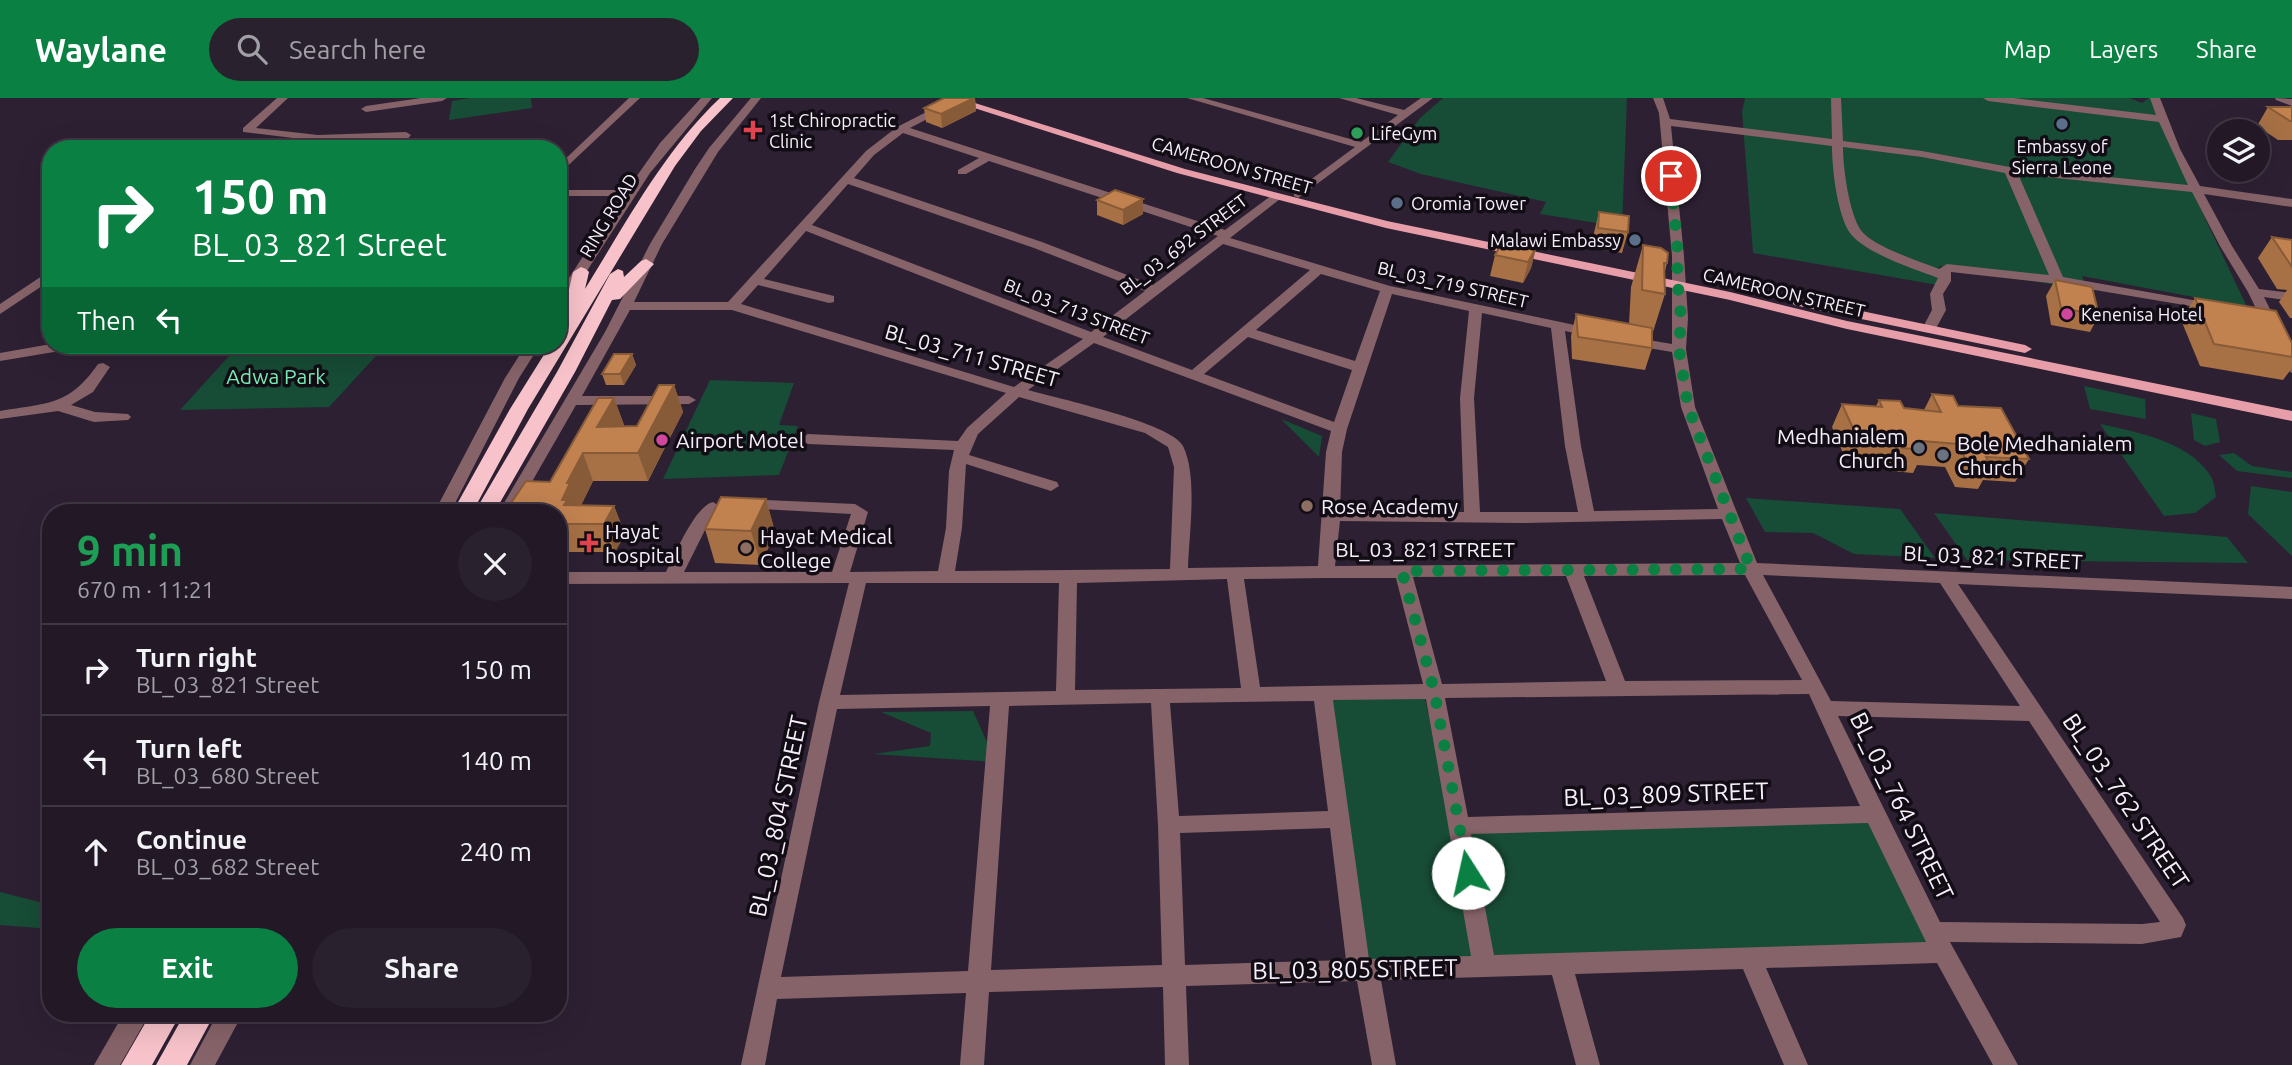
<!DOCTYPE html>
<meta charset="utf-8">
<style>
body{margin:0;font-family:Ubuntu,sans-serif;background:#2a212e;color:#f1f3f6;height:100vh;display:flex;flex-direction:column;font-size:26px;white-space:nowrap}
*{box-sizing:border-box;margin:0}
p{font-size:23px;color:#a2a0a7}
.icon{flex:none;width:38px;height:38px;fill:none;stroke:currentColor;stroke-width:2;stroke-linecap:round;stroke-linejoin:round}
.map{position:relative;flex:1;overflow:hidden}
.side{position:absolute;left:42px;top:406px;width:525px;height:518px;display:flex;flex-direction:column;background:#221826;border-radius:28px;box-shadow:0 7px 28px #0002,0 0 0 2px #3f3743}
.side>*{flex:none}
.banner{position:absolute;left:42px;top:42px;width:525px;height:214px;border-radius:28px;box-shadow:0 7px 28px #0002,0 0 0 2px #3f3743;background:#0b8043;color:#fff;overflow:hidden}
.fabs{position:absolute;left:2207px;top:21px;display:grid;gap:14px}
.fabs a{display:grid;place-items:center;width:63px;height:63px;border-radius:50%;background:#221826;box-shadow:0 7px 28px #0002,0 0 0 2px #3f3743;font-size:35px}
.pin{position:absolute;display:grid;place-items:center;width:60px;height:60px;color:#fff;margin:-30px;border:4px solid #fff;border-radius:50%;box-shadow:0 2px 7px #0007}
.me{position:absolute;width:77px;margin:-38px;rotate:350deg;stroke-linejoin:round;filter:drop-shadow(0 0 5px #0008)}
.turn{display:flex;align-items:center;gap:24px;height:147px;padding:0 35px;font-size:32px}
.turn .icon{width:91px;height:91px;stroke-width:2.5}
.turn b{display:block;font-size:49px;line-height:60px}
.then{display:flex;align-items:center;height:66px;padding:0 35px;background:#0003;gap:14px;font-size:26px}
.round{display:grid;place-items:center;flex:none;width:74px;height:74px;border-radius:37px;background:#2a212e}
.headline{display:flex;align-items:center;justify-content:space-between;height:119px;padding:0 35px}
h1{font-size:42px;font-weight:600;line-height:52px;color:#1e9e55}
.primary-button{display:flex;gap:14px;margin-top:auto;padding:14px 35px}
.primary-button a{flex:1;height:80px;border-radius:42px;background:#0b8043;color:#fff;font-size:28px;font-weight:600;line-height:80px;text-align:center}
.primary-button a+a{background:#2a212e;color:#f1f3f6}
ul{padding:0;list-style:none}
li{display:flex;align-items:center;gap:21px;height:91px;padding:0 35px;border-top:2px solid #3f3743}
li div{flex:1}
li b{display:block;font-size:26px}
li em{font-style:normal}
header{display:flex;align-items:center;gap:42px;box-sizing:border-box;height:98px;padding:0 35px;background:#0b8043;color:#fff}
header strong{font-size:33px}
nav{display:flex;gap:38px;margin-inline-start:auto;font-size:24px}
.search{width:490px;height:63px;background:#2a212e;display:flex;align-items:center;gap:18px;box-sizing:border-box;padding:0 24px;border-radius:38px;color:#a2a0a7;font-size:26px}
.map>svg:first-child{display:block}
</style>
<header>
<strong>Waylane</strong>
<div class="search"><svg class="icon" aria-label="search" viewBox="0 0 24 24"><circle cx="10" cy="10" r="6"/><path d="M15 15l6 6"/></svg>Search here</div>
<nav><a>Map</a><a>Layers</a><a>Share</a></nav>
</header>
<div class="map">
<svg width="2292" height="967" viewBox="0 0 2292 967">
<rect width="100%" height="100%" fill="#2d2033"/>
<g fill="#174c36">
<path d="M 470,0 L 531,0 L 532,10 L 449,22 L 452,3 Z"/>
<path d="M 1443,0 L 1627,0 L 1622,129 L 1540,116 L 1546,104 L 1421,76 L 1388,64 L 1420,20 Z"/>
<path d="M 1745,0 L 2129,0 L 2142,5 L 2149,0 L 2157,0 L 2154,12 L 2247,209 L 2082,178 L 2087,192 L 1939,168 L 1938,187 L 1753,155 L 1742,14 Z"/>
<path d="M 239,247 L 386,247 L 329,309 L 180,312 Z"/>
<path d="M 710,282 L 794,285 L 779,327 L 798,328 L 779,377 L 663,381 Z"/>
<path d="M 2084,288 L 2145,301 L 2146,321 L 2090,311 Z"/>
<path d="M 2191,315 L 2216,321 L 2220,344 L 2205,348 L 2194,342 Z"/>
<path d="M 1281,321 L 1322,338 L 1319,359 Z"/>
<path d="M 2100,326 C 2136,334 2188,343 2210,377 C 2214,383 2215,392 2216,399 L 2195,415 L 2164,418 Z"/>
<path d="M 2234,355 L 2252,368 L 2292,374 L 2292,380 L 2237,373 L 2219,357 Z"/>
<path d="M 2251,388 L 2292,394 L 2292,458 L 2248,416 Z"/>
<path d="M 1746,400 L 1900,411 L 1935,460 L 1854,456 L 1813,435 L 1765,434 Z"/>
<path d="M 1934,415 L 2227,439 L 2248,465 L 1967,462 Z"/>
<path d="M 1423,591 L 1453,730 L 1870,717 L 1939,857 L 1361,875 L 1316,597 Z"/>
<path d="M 973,613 L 996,664 L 873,656 L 930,648 L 931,635 L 881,614 Z"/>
<path d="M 0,794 L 51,807 L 51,831 L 0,827 Z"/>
</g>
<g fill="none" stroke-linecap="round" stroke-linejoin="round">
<g fill="#866368" fill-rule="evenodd">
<path d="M 277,0 L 288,0 L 256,30 L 318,37 L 406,34 L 411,37 L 399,51 L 388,51 L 397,41 L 318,43 L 243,34 L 243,30 Z"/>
<path d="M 421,0 L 447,0 L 442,3 L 366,14 L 361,11 L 366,8 Z"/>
<path d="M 629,0 L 640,0 L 558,77 L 558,68 Z"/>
<path d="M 701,0 L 712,0 L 650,75 L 565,207 L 558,211 L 558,197 L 622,98 L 558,98 L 558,92 L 627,92 L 660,45 Z"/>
<path d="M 751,0 L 761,0 L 718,54 L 662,146 L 634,204 L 728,204 L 866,53 L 897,29 L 944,5 L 949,8 L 948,10 L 910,30 L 1225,132 L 1272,97 L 1280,97 L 1280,101 L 1230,140 L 1390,188 L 1598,232 L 1600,235 L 1593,239 L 1565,233 L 1581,348 L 1594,413 L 1718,411 L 1681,309 L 1672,254 L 1631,247 L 1624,243 L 1631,239 L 1672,246 L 1672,158 L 1659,15 L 1653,0 L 1663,0 L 1670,21 L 1832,41 L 1831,0 L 1841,0 L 1843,43 L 1922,53 L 2010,69 L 2188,87 L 2159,24 L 1988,3 L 1983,0 L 2014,0 L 2156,17 L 2150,0 L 2160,0 L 2180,51 L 2200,88 L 2292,101 L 2292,109 L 2204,96 L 2232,148 L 2259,191 L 2292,195 L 2292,203 L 2264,199 L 2292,256 L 2292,275 L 2285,271 L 2248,194 L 2220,148 L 2192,94 L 2018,76 L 2063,179 L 2215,206 L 2222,210 L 2220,213 L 2059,186 L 1951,174 L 1951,183 L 1943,196 L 1946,212 L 1934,234 L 1929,235 L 1922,231 L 1932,212 L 1930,196 L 1938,180 C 1915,171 1860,154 1848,132 C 1837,112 1832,71 1832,48 L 1671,28 L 1684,158 L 1688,220 L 1686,251 L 1695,309 L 1757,465 L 2292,489 L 2292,501 L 1958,486 L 2183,820 L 2186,827 L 2181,839 L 2142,846 L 1950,844 L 2018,967 L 1993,967 L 1937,865 L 1766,870 L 1808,967 L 1784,967 L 1743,871 L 1575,876 L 1600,967 L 1576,967 L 1552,877 L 1381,882 L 1396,967 L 1372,967 L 1357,883 L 1186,888 L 1189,967 L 1165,967 L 1163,889 L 989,894 L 984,967 L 960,967 L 966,895 L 777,901 L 765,967 L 741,967 L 819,604 L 849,485 L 558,486 L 558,474 L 666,474 C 675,457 694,409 713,404 L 721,409 L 705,432 L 684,474 L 832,474 L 851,416 L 760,411 L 758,407 L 760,403 L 766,402 L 855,406 L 868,414 L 850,474 L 938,473 L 946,430 L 949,373 L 954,352 L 808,346 L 800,341 L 808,336 L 958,343 L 967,330 L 1006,295 L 732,212 L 630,212 L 582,298 L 689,298 L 696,302 L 689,306 L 576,307 L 514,415 L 498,415 L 605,234 L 650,146 L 695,71 L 709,50 ZM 903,35 L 979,60 L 958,72 L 958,76 L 966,76 L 989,63 L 1218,138 L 1153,187 L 1042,144 L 854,80 L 874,57 ZM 1843,49 L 1922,59 L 2005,75 L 2049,177 L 1947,166 L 1939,171 C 1919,163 1871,148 1860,131 C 1849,113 1843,70 1843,49 ZM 848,86 L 1034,150 L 1145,193 L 1091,234 L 812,127 ZM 806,133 L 1083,241 L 1014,289 L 741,206 L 758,187 L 829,205 L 834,204 L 834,198 L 764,181 ZM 1223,146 L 1310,172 L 1192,272 L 1103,239 ZM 1321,176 L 1380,193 L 1355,263 L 1256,232 ZM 1392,196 L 1469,213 L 1460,300 L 1464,414 L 1340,413 L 1342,354 L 1347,331 ZM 1482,215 L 1551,230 L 1565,348 L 1578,414 L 1480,414 L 1474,300 ZM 1248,239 L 1352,272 L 1334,324 L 1204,276 ZM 1094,245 L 1331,333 L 1326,354 L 1318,468 L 1188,470 C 1189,436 1198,378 1183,348 C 1172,325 1056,300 1028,292 ZM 1019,299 L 1145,335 L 1168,349 L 1174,369 L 1170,471 L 955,473 L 962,430 L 966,366 L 1051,393 L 1059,388 L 1057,384 L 969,357 L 978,336 ZM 1722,421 L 1740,465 L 1335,468 L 1340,423 L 1520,425 ZM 1745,477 L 1802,582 L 1625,583 L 1584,478 ZM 1763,477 L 1940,485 L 2020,608 L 1831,603 ZM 1566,478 L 1606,583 L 1442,586 L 1413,479 ZM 1324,480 L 1396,480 L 1423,586 L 1260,589 L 1244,481 ZM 1227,481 L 1241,590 L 1075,592 L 1077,485 ZM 866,485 L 1059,485 L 1056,593 L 840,597 ZM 1809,596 L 1860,708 L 1468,719 L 1445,600 ZM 1426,601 L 1471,858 L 1369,861 L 1333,602 ZM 1314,603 L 1328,713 L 1179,718 L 1170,605 ZM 1151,605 L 1158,727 L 1162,867 L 991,872 L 1009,608 ZM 990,608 L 968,873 L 781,879 L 837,611 ZM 1838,618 L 2029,623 L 2160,824 L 2142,826 L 1940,824 ZM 1868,725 L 1926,844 L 1494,857 L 1471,736 ZM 1330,730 L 1346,862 L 1185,867 L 1180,735 Z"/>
<path d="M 1187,0 L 1203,0 L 1361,44 L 1398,17 L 1339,0 L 1356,0 L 1404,12 L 1421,0 L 1433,0 L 1298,100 L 1294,98 L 1294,94 L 1355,49 Z"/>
<path d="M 2275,0 L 2292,1 L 2292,8 L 2276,2 Z"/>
<path d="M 51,172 L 51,182 L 0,216 L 0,206 Z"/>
<path d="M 51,246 L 79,247 L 72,251 L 0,263 L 0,255 Z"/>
<path d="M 526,247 L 540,247 L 519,280 L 450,415 L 434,415 L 505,280 Z"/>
<path d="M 103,265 L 110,269 L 93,294 L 71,307 L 95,314 L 128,316 L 131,319 L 128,322 L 94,324 L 58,313 L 0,321 L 0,313 C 47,305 69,308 98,266 Z"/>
<path d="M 124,915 L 150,915 L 120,967 L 94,967 Z"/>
<path d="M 218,915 L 243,915 L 215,967 L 190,967 Z"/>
</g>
<g fill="#e79ea9" fill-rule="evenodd">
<path d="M 943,0 L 959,0 L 1185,71 L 1387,123 L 1730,194 L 1847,223 L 2292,313 L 2292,323 L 1847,231 L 1730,202 L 1386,130 L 1177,75 Z"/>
<path d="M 1799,200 L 2025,247 L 2032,251 L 2025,255 L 1794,207 L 1792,204 Z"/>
</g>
<g fill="#f7c2c9" fill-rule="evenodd">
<path d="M 720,0 L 733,0 L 701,33 L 675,68 L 528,311 L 472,415 L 452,415 L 510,311 L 550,247 L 558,247 L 558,234 L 568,218 L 564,214 L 573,174 L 581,169 L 586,171 L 589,174 L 585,191 C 626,125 663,54 720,0 Z"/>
<path d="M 646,161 L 654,166 L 620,201 L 612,202 L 575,274 L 494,415 L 474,415 L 557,274 L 610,176 L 618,171 L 623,173 L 624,179 L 641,163 Z"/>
<path d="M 151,915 L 181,915 L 152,967 L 121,967 Z"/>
<path d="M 185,915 L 215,915 L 187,967 L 156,967 Z"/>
</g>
</g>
<g fill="#a77045">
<path d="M 944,0 L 975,0 L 976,13 L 942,30 L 926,24 L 924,10 Z"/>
<path d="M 2268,9 L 2292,9 L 2292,42 L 2278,42 L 2257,28 Z"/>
<path d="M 1097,102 L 1143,116 L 1123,127 L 1097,117 Z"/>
<path d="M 1599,114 L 1628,134 L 1622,155 L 1592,150 L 1594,135 Z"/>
<path d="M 2272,139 L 2292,142 L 2292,220 L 2290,220 L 2279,204 L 2287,192 L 2277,191 L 2258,160 Z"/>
<path d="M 1643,147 L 1667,165 L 1665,173 L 1665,196 L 1652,237 L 1652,250 L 1645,272 L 1572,261 L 1571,238 L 1576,216 L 1629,226 L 1631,189 Z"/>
<path d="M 1536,150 L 1531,170 L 1523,185 L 1490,178 L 1495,157 Z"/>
<path d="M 2055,182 L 2099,217 L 2090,234 L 2051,227 L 2046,198 Z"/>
<path d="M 2195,200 L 2292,245 L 2292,270 L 2283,282 L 2200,268 L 2181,222 Z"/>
<path d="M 632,256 L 636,267 L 624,287 L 606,287 L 602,276 Z"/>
<path d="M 674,287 L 683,314 L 648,383 L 593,383 L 581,407 L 614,408 L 625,436 L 615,454 L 566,454 L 562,463 L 558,463 L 558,415 L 550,384 L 614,300 L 624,327 L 623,329 L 637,328 Z"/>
<path d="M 1932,296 L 1958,308 L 2029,361 L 2015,384 L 1983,382 L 1978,391 L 1955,389 L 1945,369 L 1917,367 L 1913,375 L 1891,373 L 1887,364 L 1845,360 L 1832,329 L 1842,306 L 1876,308 L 1879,302 L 1904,310 L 1924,312 Z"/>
<path d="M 766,401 L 775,434 L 761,467 L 715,465 L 705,431 Z"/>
</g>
<g fill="#885b38">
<path d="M 974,0 L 975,0 L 976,13 L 942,30 L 941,16 Z"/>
<path d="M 1143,101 L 1143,116 L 1123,127 L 1123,112 Z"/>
<path d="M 1536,150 L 1531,170 L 1523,185 L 1528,164 Z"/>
<path d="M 632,256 L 636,267 L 624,287 L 620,276 Z"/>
<path d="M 674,287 L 683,314 L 648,383 L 638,355 Z"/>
<path d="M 614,300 L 624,327 L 608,355 L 597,329 Z"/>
<path d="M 583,355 L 593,383 L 580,410 L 576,424 L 562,402 L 567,385 Z"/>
<path d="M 766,401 L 775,434 L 761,467 L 751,433 Z"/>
<path d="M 614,408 L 625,436 L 615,454 L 604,426 Z"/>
<path d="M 558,435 L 566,454 L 562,463 L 558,454 Z"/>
</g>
<g fill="#c28250" stroke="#885b38" stroke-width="2">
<path d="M 944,0 L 974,0 L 941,16 L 924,10 Z"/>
<path d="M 2268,9 L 2292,9 L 2292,23 L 2290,23 Z"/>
<path d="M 1115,92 L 1143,101 L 1123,112 L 1097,102 Z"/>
<path d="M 1599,114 L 1629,118 L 1628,134 L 1598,130 Z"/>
<path d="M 2272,139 L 2292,142 L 2292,169 Z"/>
<path d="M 1503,143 L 1536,150 L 1528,164 L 1495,157 Z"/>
<path d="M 1643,147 L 1661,150 L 1668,155 L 1667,165 L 1664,165 L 1665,196 L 1642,192 Z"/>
<path d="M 2055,182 L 2092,189 L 2099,217 L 2061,210 Z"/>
<path d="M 2195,200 L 2276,213 L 2292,245 L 2292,259 L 2214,246 Z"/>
<path d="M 1576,216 L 1652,230 L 1652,250 L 1578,239 Z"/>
<path d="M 614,256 L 632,256 L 620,276 L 602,276 Z"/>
<path d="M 659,287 L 674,287 L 638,355 L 583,355 L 567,385 L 570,385 L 562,402 L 567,402 L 564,407 L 614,408 L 604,426 L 558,426 L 558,415 L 509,415 L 509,408 L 526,383 L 550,384 L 598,300 L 614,300 L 597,329 L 637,328 Z"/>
<path d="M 1932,296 L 1953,298 L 1958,308 L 2001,310 L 2029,361 L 1986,359 L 1991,368 L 1968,366 L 1958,346 L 1921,343 L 1925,352 L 1902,350 L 1899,341 L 1856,337 L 1842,306 L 1882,309 L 1879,302 L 1900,303 L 1904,310 L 1941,314 Z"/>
<path d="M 721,399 L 766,401 L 751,433 L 705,431 Z"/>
</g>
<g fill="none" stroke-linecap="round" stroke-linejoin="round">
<path stroke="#0b8043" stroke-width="12" stroke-dasharray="0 21.6" d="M 1468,775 L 1434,592 L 1402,473 L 1751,471 L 1688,309 L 1679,251 L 1681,220 L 1677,178 L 1678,158 L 1671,78"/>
</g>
<g fill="#5c6f8a" stroke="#120d15" stroke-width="2.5">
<circle cx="2062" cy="26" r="7"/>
<circle cx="1397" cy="105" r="7"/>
<circle cx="1635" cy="142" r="7"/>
</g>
<g fill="#e0444e" stroke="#120d15" stroke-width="2.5">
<path d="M749.5 21.5h7v7h7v7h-7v7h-7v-7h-7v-7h7z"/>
<path d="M585.5 434.5h7v7h7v7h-7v7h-7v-7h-7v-7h7z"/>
</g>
<circle fill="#2e9e5b" stroke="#120d15" stroke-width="2.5" cx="1357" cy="35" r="7"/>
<g fill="#d1479c" stroke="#120d15" stroke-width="2.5">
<circle cx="2067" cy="216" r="7"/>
<circle cx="662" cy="342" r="7"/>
</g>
<g fill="#6b7280" stroke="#120d15" stroke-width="2.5">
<circle cx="1919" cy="350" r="7"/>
<circle cx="1943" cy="357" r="7"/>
</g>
<g fill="#8d6e63" stroke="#120d15" stroke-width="2.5">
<circle cx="1307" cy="408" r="7"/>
<circle cx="746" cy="450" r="7"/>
</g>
<g text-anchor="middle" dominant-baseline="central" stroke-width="7" stroke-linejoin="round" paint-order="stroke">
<g font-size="18" fill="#f8effc" stroke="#120d15" text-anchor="start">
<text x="769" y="22">1st Chiropractic<tspan x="769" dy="21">Clinic</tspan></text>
<text x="1371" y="35">LifeGym</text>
<text x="2062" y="48" text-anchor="middle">Embassy of<tspan x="2062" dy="21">Sierra Leone</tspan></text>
<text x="1411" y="105">Oromia Tower</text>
<text x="1621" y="142" text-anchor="end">Malawi Embassy</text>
<text x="2081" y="216">Kenenisa Hotel</text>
</g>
<g font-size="18" fill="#f8effc" stroke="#120d15">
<text transform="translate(1232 67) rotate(16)">CAMEROON STREET</text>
<text transform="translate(608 117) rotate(-59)">RING ROAD</text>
<text transform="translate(1183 146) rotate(-37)">BL_03_692 STREET</text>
<text transform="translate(1453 186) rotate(13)">BL_03_719 STREET</text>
<text transform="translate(1784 194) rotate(13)">CAMEROON STREET</text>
<text transform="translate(1077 213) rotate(21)">BL_03_713 STREET</text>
</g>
<g font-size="21" fill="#f8effc" stroke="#120d15">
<text transform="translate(972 257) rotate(16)">BL_03_711 STREET</text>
<text x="1425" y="451">BL_03_821 STREET</text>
<text transform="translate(1993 459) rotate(3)">BL_03_821 STREET</text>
</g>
<g font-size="21" fill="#78eeb8" stroke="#120d15">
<text x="276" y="278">Adwa Park</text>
</g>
<g font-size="21" fill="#f8effc" stroke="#120d15" text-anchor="start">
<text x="1905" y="338" text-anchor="end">Medhanialem<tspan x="1905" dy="24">Church</tspan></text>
<text x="676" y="342">Airport Motel</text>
<text x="1957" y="345">Bole Medhanialem<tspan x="1957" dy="24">Church</tspan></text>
<text x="1321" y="408">Rose Academy</text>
<text x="605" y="433">Hayat<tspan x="605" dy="24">hospital</tspan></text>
<text x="760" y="438">Hayat Medical<tspan x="760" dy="24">College</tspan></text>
</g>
<g font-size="24" fill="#f8effc" stroke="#120d15">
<text transform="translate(1666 696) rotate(-2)">BL_03_809 STREET</text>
<text transform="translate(2126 703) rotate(56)">BL_03_762 STREET</text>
<text transform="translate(1902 708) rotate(64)">BL_03_764 STREET</text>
<text transform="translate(778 718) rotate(-78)">BL_03_804 STREET</text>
<text transform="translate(1355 871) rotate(-1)">BL_03_805 STREET</text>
</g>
</g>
</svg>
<div class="fabs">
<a><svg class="icon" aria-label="layers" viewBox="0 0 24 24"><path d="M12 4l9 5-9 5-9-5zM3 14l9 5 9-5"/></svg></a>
</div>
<div class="pin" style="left:1671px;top:78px;background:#d93025"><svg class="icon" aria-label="arrive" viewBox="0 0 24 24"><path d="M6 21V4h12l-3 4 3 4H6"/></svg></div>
<svg class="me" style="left:1468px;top:775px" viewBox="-20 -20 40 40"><circle r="19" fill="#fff"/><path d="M0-13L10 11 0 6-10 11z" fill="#0b8043"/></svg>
<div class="banner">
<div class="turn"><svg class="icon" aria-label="right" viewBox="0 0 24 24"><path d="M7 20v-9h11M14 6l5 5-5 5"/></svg><div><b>150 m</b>BL_03_821 Street</div></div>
<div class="then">Then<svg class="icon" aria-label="left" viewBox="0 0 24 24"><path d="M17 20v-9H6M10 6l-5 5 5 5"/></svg></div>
</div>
<section class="side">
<div class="headline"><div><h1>9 min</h1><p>670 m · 11:21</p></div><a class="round"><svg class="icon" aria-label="close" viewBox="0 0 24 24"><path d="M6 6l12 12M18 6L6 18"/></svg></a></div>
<ul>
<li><svg class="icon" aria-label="right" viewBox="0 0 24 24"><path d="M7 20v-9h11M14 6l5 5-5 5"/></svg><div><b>Turn right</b><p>BL_03_821 Street</p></div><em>150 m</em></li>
<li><svg class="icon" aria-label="left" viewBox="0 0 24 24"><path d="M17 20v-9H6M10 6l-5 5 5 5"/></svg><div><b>Turn left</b><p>BL_03_680 Street</p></div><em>140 m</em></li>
<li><svg class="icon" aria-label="ahead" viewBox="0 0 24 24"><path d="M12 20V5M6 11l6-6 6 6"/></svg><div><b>Continue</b><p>BL_03_682 Street</p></div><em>240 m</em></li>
</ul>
<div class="primary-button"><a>Exit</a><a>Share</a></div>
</section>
</div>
